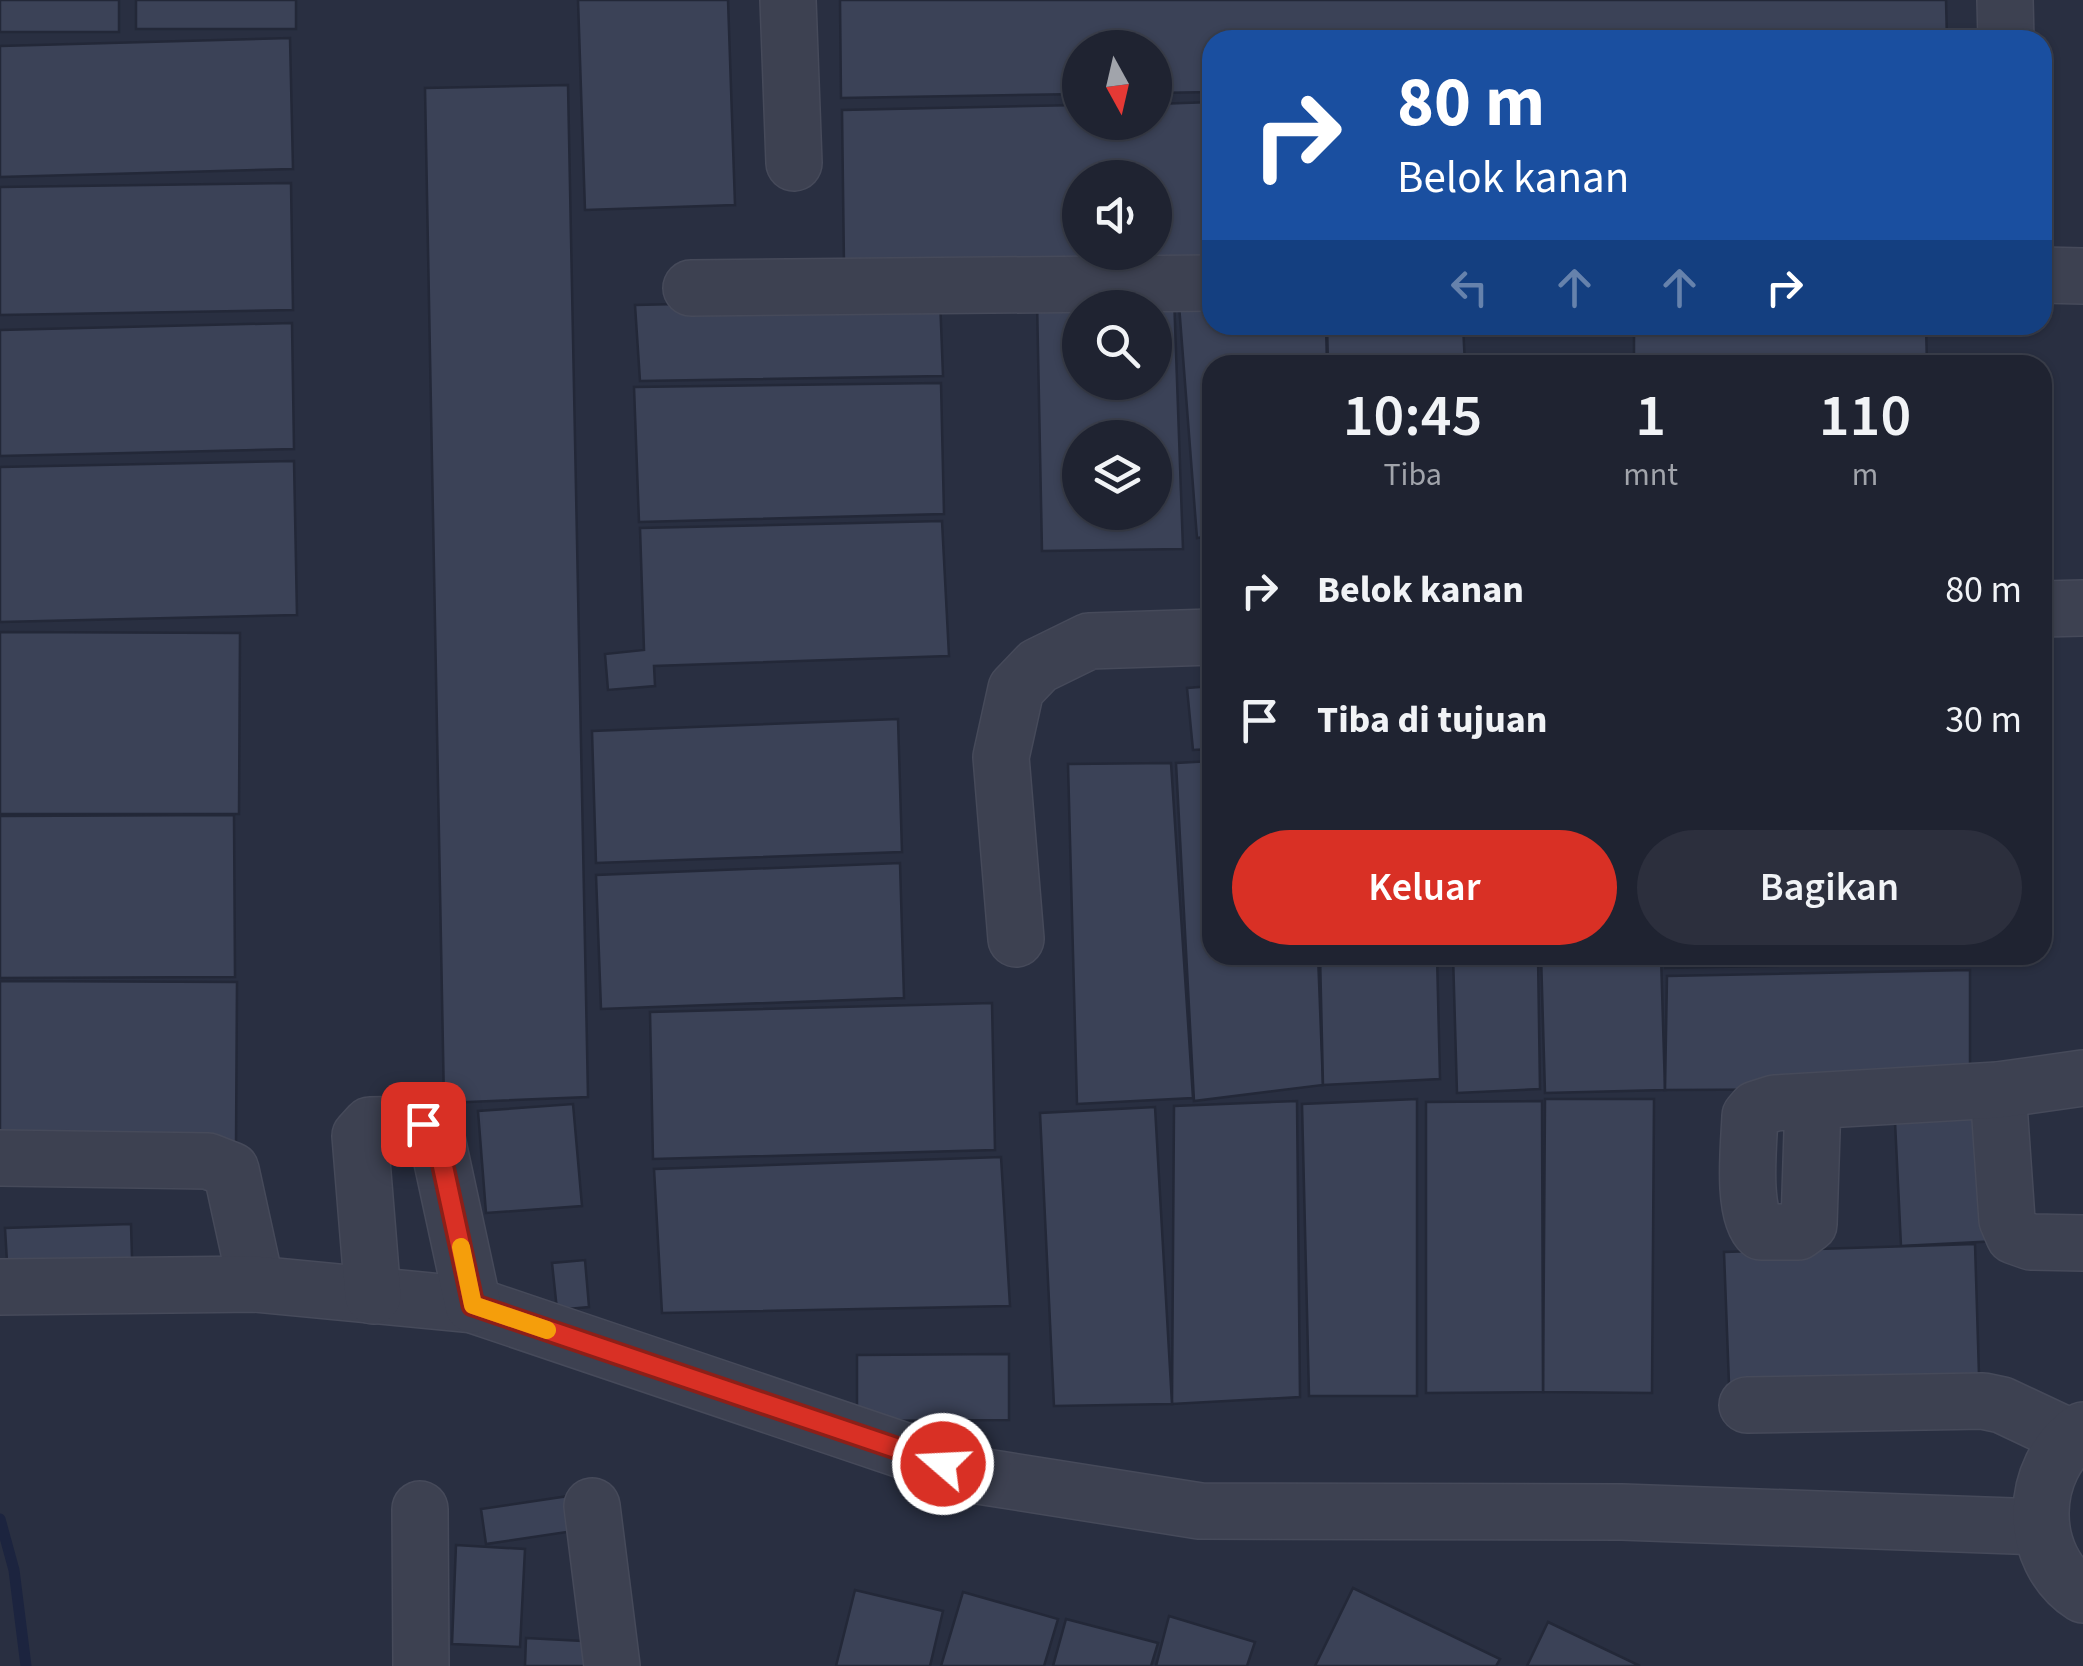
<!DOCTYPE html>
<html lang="id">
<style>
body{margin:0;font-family:"Source Sans 3",sans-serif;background:#2c2f3d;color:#f1f3f6;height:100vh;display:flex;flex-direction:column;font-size:38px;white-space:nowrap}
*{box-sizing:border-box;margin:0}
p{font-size:32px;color:#a1a4ab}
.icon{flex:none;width:55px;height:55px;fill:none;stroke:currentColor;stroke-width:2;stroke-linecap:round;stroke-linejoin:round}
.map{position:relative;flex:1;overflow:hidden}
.side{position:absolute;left:1202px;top:355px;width:850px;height:610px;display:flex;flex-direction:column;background:#1f2331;border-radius:30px;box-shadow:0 2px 8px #0004,0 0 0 2px #3c404d}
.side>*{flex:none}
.hud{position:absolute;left:1202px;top:30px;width:850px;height:305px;border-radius:30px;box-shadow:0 2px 8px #0004,0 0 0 2px #3c404d;background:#1a4fa0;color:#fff;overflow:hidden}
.needle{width:65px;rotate:172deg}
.tools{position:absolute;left:1062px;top:30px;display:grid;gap:20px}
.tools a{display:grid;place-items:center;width:110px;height:110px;border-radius:50%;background:#1f2331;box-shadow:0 2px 8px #0004,0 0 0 2px #3c404d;font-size:50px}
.pin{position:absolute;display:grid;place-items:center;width:85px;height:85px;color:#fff;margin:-42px;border-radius:20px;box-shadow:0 5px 15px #0006}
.me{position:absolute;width:110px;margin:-55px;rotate:289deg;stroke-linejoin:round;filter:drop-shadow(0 0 8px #0008)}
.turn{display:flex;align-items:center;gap:35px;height:210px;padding:0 30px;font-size:45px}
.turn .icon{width:130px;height:130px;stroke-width:2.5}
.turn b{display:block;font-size:70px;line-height:85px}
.lanes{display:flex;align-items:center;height:95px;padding:0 30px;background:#0003;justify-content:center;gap:50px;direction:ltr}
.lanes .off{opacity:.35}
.eta{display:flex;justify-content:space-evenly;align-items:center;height:170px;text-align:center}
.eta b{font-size:60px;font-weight:600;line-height:70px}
.primary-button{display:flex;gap:20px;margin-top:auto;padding:20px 30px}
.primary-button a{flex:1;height:115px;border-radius:60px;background:#d93025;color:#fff;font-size:40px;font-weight:600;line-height:115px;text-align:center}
.primary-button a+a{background:#2c2f3d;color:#f1f3f6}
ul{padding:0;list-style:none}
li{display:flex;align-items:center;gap:30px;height:130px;padding:0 30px}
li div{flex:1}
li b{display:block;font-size:38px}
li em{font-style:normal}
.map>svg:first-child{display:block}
</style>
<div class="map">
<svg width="2083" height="1666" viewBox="0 0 2083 1666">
<rect width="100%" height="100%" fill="#292f41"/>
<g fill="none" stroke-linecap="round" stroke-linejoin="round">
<path stroke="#1c243f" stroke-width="11" d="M 0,1519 L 14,1570 L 26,1666"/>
</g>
<g fill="#3b4257" stroke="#232838" stroke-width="2.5" fill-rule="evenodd">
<rect x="0" y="0" width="119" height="32"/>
<rect x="136" y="0" width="160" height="29"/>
<path d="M 578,0 L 728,0 L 735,205 L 585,210 Z"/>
<path d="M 840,0 L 1946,0 L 1947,40 L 1212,40 L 1212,92 L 1155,93 L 1155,48 L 1080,48 L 1080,94 L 841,98 Z"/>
<path d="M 290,38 L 293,169 L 0,177 L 0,46 Z"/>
<path d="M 568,85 L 588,1097 L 444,1103 L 425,88 Z"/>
<path d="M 1212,102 L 1212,257 L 844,265 L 842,110 L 1080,105 L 1080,122 L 1155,122 L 1155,104 ZM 1080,178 L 1155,178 L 1155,252 L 1080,252 Z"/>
<path d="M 291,183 L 293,310 L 0,315 L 0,187 Z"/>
<path d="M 1212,290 L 1212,325 L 1326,325 L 1327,365 L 1212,365 L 1212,536 L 1197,538 L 1178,292 Z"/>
<path d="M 1174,296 L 1183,549 L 1042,551 L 1037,300 ZM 1080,308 L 1155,308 L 1155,382 L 1080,382 ZM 1080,438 L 1155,438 L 1155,512 L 1080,512 Z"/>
<path d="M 940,298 L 943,376 L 640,381 L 635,305 Z"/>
<path d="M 292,323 L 294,449 L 0,456 L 0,330 Z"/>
<path d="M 1327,325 L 1463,325 L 1465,365 L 1328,365 Z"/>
<path d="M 1634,325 L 1926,325 L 1927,365 L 1634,365 Z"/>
<path d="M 941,383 L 944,514 L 639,522 L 634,387 Z"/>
<path d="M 294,461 L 297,615 L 0,622 L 0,467 Z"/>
<path d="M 942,521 L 949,656 L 654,666 L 655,686 L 608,690 L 605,654 L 644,650 L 640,528 Z"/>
<path d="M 0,632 L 240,633 L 239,814 L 0,814 Z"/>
<path d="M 1212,686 L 1212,749 L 1193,750 L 1187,688 Z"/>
<path d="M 898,719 L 902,852 L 596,863 L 592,731 Z"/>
<path d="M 1212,761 L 1212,955 L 1318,955 L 1323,1085 L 1194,1101 L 1176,763 Z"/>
<path d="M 1171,763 L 1193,1098 L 1077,1104 L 1068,764 Z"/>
<path d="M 234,815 L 235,977 L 0,978 L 0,816 Z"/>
<path d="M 900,863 L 904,998 L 601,1009 L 596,875 Z"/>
<path d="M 1320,955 L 1437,955 L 1440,1079 L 1323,1085 Z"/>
<path d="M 1453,955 L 1538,955 L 1540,1089 L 1457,1093 Z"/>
<path d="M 1541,955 L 1661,955 L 1665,1090 L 1545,1093 Z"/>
<path d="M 1665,955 L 1968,955 L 1968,962 L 1665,968 Z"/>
<path d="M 1970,970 L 1970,1089 L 1665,1090 L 1667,976 Z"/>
<path d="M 0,981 L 237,982 L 236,1145 L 0,1144 Z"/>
<path d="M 992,1003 L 995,1150 L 653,1159 L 650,1012 Z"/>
<path d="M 1991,1097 L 1998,1241 L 1901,1246 L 1894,1101 Z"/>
<path d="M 1417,1099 L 1417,1396 L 1309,1396 L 1302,1104 Z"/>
<path d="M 1545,1099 L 1654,1099 L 1652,1393 L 1543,1392 Z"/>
<path d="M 1297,1101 L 1300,1397 L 1172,1404 L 1174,1106 Z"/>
<path d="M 1542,1101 L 1543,1392 L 1426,1393 L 1426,1102 Z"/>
<path d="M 573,1104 L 582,1206 L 486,1213 L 478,1111 Z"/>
<path d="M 1155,1107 L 1172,1404 L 1054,1406 L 1040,1113 Z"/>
<path d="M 1001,1157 L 1010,1306 L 662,1313 L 654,1169 Z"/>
<path d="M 131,1224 L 132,1258 L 7,1262 L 5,1228 Z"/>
<path d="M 1975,1244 L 1979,1375 L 1729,1384 L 1724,1252 Z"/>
<path d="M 585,1260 L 589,1307 L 557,1310 L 552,1263 Z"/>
<path d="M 1009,1354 L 1009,1420 L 857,1421 L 857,1355 Z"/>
<path d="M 582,1494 L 587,1529 L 486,1544 L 481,1509 Z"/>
<path d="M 456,1545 L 525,1549 L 520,1647 L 452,1644 Z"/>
<path d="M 1353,1588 L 1500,1659 L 1496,1666 L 1315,1666 Z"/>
<path d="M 855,1590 L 943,1611 L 930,1666 L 836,1666 Z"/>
<path d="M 963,1592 L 1058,1619 L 1044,1666 L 941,1666 Z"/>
<path d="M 1169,1616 L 1255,1642 L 1247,1666 L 1156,1666 Z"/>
<path d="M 1066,1619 L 1158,1643 L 1151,1666 L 1053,1666 Z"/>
<path d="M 1548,1622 L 1640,1666 L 1527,1666 Z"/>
<path d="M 526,1638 L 602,1642 L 601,1666 L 525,1666 Z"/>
</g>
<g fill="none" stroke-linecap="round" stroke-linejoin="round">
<g stroke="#464a5a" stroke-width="58">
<g id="minor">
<path d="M 788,0 L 794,163"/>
<path d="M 2005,0 L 2006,40"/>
<path d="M 2042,275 L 2083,276"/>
<path d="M 691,288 L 1212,283"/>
<path d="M 2042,609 L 2083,608"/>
<path d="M 1016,939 L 1001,757 L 1016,689 L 1038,666 L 1089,641 L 1212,637"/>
<path d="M 1998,1090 L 2007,1220 L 2014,1236 L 2031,1242 L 2083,1243"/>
<path d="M 1813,1101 L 1809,1224 L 1798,1232 L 1761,1232 C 1741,1214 1749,1143 1750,1116 L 1756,1109 L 1775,1103 L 1998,1090 L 2083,1078"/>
<path d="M 0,1158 L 208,1161 L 231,1170 L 256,1284"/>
<path d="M 0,1287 L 256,1284 L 473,1305 L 979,1476 L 1200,1511 L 1622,1512 L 2041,1527"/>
<path d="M 373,1296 L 360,1136 L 370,1125 L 423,1124 L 431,1126 L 436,1134 L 473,1305"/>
<path d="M 1747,1405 L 1983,1401 L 2002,1405 L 2072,1438"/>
<path d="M 2083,1430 C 2028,1468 2026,1558 2083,1595"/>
<path d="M 592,1506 L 612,1666"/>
<path d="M 420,1509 L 421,1666"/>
</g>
</g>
<use href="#minor" stroke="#3d4151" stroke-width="55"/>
</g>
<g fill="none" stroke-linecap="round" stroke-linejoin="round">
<g stroke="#8d1f18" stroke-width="25">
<path id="route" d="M 423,1124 L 431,1126 L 436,1134 L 473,1305 L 943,1464"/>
</g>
<use href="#route" stroke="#d93025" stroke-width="18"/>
<path stroke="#f59e0b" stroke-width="18" d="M 461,1247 L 473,1305 L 547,1330"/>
</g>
</svg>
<div class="tools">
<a><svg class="needle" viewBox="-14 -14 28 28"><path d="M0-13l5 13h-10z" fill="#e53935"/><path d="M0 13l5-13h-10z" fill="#a1a4ab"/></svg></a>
<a><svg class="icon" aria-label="sound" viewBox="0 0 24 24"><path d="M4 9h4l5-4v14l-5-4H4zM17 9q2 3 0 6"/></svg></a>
<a><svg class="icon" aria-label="search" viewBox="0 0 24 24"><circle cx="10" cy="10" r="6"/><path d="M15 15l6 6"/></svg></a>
<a><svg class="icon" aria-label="layers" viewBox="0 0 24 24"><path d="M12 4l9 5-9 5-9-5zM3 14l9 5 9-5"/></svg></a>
</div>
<div class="pin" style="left:423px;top:1124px;background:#d93025"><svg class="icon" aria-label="arrive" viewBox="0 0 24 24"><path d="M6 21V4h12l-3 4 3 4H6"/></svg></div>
<svg class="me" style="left:943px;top:1464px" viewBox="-20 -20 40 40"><circle r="17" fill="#d93025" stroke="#fff" stroke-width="3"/><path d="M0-11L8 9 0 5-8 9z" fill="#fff"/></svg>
<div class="hud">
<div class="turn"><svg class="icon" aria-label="right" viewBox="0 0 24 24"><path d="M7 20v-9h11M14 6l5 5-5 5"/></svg><div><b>80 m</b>Belok kanan</div></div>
<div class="lanes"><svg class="icon off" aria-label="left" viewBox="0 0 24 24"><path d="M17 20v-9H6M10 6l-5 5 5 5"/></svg><svg class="icon off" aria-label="ahead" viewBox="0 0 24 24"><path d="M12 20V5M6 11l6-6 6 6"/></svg><svg class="icon off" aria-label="ahead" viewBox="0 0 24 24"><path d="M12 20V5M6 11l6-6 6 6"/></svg><svg class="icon" aria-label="right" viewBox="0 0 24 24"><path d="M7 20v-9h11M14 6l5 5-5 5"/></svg></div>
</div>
<section class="side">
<div class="eta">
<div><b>10:45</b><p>Tiba</p></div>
<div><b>1</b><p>mnt</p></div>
<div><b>110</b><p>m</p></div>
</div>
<ul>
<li><svg class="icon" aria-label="right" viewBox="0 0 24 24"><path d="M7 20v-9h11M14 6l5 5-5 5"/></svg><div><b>Belok kanan</b></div><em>80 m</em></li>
<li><svg class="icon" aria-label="arrive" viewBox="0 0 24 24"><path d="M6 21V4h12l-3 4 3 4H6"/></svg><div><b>Tiba di tujuan</b></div><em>30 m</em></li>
</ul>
<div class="primary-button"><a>Keluar</a><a>Bagikan</a></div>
</section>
</div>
